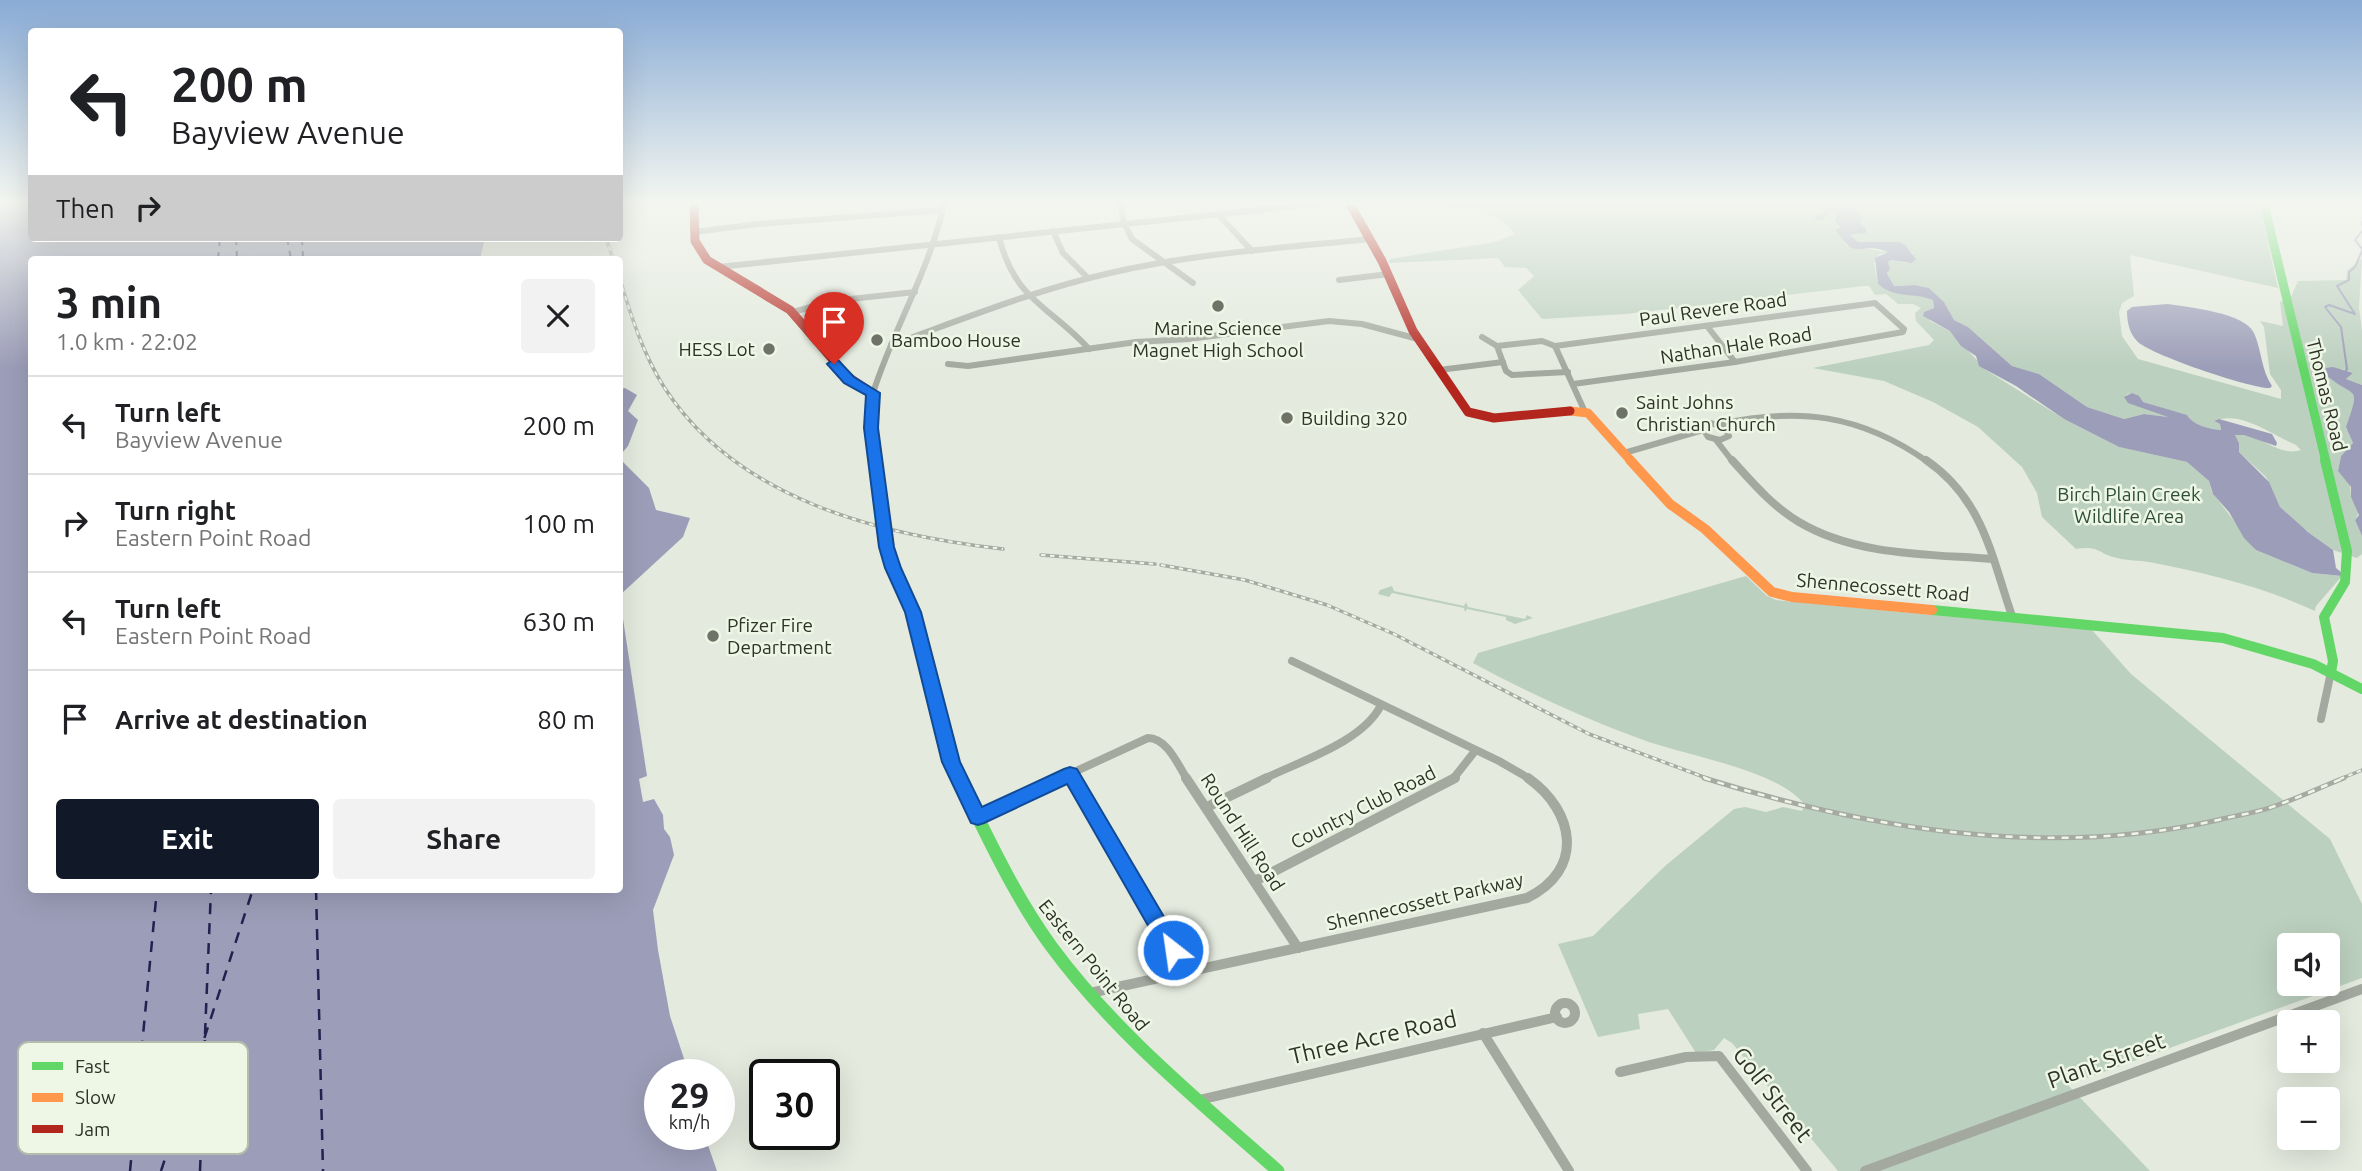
<!DOCTYPE html>
<meta charset="utf-8">
<style>
body{margin:0;font-family:Ubuntu,sans-serif;background:#f2f2f2;color:#202124;height:100vh;display:flex;flex-direction:column;font-size:26px;white-space:nowrap}
*{box-sizing:border-box;margin:0}
p{font-size:23px;color:#757577}
.icon{flex:none;width:38px;height:38px;fill:none;stroke:currentColor;stroke-width:2;stroke-linecap:round;stroke-linejoin:round}
.map{position:relative;flex:1;overflow:hidden}
.details{position:absolute;left:28px;top:256px;width:595px;height:637px;display:flex;flex-direction:column;background:#fff;border-radius:7px;box-shadow:0 7px 28px #0002}
.details>*{flex:none}
.guide{position:absolute;left:28px;top:28px;width:595px;height:214px;border-radius:7px;box-shadow:0 7px 28px #0002;background:#fff;color:#202124;overflow:hidden}
.tools{position:absolute;left:2277px;top:933px;display:grid;gap:14px}
.tools a{display:grid;place-items:center;width:63px;height:63px;border-radius:7px;background:#fff;box-shadow:0 7px 28px #0002;font-size:35px}
.speed{position:absolute;left:644px;top:1059px;display:flex;gap:14px;font-size:35px;font-weight:700;text-align:center}
.speed>*{display:grid;place-content:center;width:91px;height:91px;border-radius:50%;background:#fff;box-shadow:0 7px 28px #0002;line-height:1}
.speed small{font-size:18px;font-weight:400}
.speed .limit{border:4px solid #111;border-radius:10px;background:#fff;color:#111}
.pin{position:absolute;display:grid;place-items:center;width:60px;height:60px;color:#fff;margin:-72px -30px;border-radius:50% 50% 50% 0;rotate:-45deg;box-shadow:0 0 7px #0007}
.pin .icon{rotate:45deg}
.me{position:absolute;width:77px;margin:-38px;rotate:330deg;stroke-linejoin:round;filter:drop-shadow(0 0 5px #0008)}
.turn{display:flex;align-items:center;gap:24px;height:147px;padding:0 28px;font-size:32px}
.turn .icon{width:91px;height:91px;stroke-width:2.5}
.turn b{display:block;font-size:49px;line-height:60px}
.then{display:flex;align-items:center;height:66px;padding:0 28px;background:#0003;gap:14px;font-size:26px}
.round{display:grid;place-items:center;flex:none;width:74px;height:74px;border-radius:7px;background:#f2f2f2}
.overview{display:flex;align-items:center;justify-content:space-between;height:119px;padding:0 28px}
h1{font-size:42px;font-weight:600;line-height:52px}
.action{display:flex;gap:14px;margin-top:auto;padding:14px 28px}
.action a{flex:1;height:80px;border-radius:7px;background:#111827;color:#fff;font-size:28px;font-weight:600;line-height:80px;text-align:center}
.action a+a{background:#f2f2f2;color:#202124}
ul{padding:0;list-style:none}
li{display:flex;align-items:center;gap:21px;height:98px;padding:0 28px;border-top:2px solid #e0e0e0}
li div{flex:1}
li b{display:block;font-size:26px}
li em{font-style:normal}
.map>svg:first-child{display:block}
</style>
<div class="map">
<svg width="2362" height="1171" viewBox="0 0 2362 1171">
<rect width="100%" height="100%" fill="#e4eade"/>
<g fill="#bcd0bf" fill-rule="evenodd">
<path d="M 1444,204 L 1818,204 L 1827,206 L 1828,209 L 1815,216 L 1815,219 L 1822,220 L 1832,212 L 1837,214 L 1835,221 C 1842,229 1838,238 1847,246 L 1888,252 L 1879,254 L 1874,263 L 1878,284 C 1902,300 1910,291 1933,300 L 1934,308 L 1924,312 L 1930,321 L 1950,331 L 1986,370 L 2064,419 L 2119,447 L 2187,462 L 2209,481 L 2212,492 L 2256,550 L 2312,573 L 2342,576 L 2316,606 L 2315,611 C 2264,587 2206,573 2149,562 C 2139,560 2127,561 2117,558 C 2098,554 2100,545 2076,549 L 2042,517 L 2037,493 L 2022,467 L 1978,427 L 1933,402 L 1884,381 L 1813,368 L 1929,345 L 1934,340 L 1916,321 L 1915,313 L 1921,308 L 1913,304 L 1898,304 L 1886,294 L 1875,295 L 1869,286 L 1864,286 L 1626,314 L 1542,319 L 1518,290 L 1534,276 L 1526,268 L 1505,267 L 1498,258 L 1389,263 L 1390,259 L 1495,242 L 1514,234 C 1510,223 1484,211 1472,208 C 1466,206 1461,209 1455,210 Z"/>
<path d="M 1827,204 L 2259,204 L 2278,288 L 2130,255 L 2134,296 L 2122,303 L 2119,312 L 2122,336 L 2138,359 L 2281,399 L 2281,390 L 2270,374 L 2264,327 L 2260,321 L 2283,326 L 2280,302 L 2291,297 L 2298,281 L 2346,280 L 2347,271 L 2362,258 L 2359,307 L 2362,330 L 2362,385 L 2346,379 L 2353,373 L 2341,369 L 2358,405 L 2346,427 L 2353,443 L 2341,456 L 2338,471 L 2350,485 L 2351,497 L 2359,512 L 2355,520 L 2362,536 L 2362,554 L 2357,558 L 2333,550 L 2299,525 L 2280,507 L 2266,477 L 2239,452 L 2239,443 L 2235,435 C 2255,429 2278,458 2301,450 L 2296,445 C 2272,435 2241,410 2214,421 L 2220,424 L 2221,430 C 2210,429 2194,426 2188,416 L 2143,402 L 2132,393 L 2126,395 L 2143,407 L 2168,417 L 2144,414 L 2124,419 L 2087,407 L 2039,374 L 2012,366 L 1968,327 L 1954,320 L 1944,302 L 1929,288 L 1915,285 L 1894,286 L 1887,272 L 1888,262 L 1891,260 L 1908,263 L 1913,254 C 1895,234 1878,247 1855,241 L 1850,235 L 1859,235 Z"/>
<path d="M 1746,576 L 1767,596 L 1776,600 L 2092,630 L 2131,674 L 2330,839 L 2362,904 L 2362,978 L 2068,1085 L 2150,1171 L 1838,1171 L 1732,1043 L 1724,1038 L 1714,1050 L 1696,1053 L 1668,1009 L 1638,1014 L 1640,1029 L 1598,1037 L 1558,944 L 1593,936 L 1665,866 L 1734,809 L 1745,807 L 1766,812 L 1783,807 L 1802,811 L 1804,804 C 1777,769 1681,755 1638,738 C 1581,717 1527,692 1473,663 L 1478,653 ZM 2289,945 L 2328,945 L 2328,984 L 2289,984 Z"/>
<path d="M 1392,586 L 1394,591 L 1464,606 L 1466,602 L 1468,607 L 1525,619 L 1527,615 L 1533,618 L 1515,624 L 1506,620 L 1506,617 L 1467,609 L 1465,612 L 1464,608 L 1392,593 L 1389,597 L 1378,594 L 1380,590 Z"/>
</g>
<g fill="#9c9db8">
<path d="M 0,204 L 31,204 L 32,238 L 485,238 L 480,259 L 32,259 L 32,889 L 620,889 L 620,621 L 623,619 L 647,776 L 639,779 L 643,802 L 654,799 L 663,815 L 664,829 L 670,837 L 674,855 L 653,910 L 658,950 L 670,1016 L 689,1074 L 660,1074 L 660,1134 L 704,1134 L 717,1171 L 0,1171 Z"/>
<path d="M 1818,204 C 1832,204 1854,206 1863,217 L 1860,223 L 1866,228 L 1866,233 L 1850,235 L 1858,242 L 1899,242 L 1905,245 L 1916,259 L 1912,263 L 1891,260 L 1888,262 L 1890,269 L 1887,273 L 1894,286 L 1915,285 L 1929,288 L 1944,302 L 1954,320 L 1968,327 L 2012,366 L 2039,374 L 2087,407 L 2124,419 L 2144,414 L 2168,417 L 2128,403 L 2124,397 L 2132,393 L 2139,396 L 2143,402 L 2187,415 C 2193,425 2209,429 2221,430 L 2220,424 L 2214,421 L 2219,419 L 2272,434 L 2277,443 L 2276,446 L 2244,435 L 2235,435 L 2239,443 L 2239,452 L 2269,482 L 2280,507 L 2308,532 L 2333,550 L 2336,568 L 2342,573 L 2342,576 L 2312,573 L 2256,550 L 2244,538 L 2229,512 L 2213,494 L 2209,481 L 2187,462 L 2119,447 L 2064,419 L 2016,386 L 1979,366 L 1976,356 L 1961,346 L 1950,331 L 1923,316 L 1924,312 L 1934,308 L 1933,300 C 1913,292 1895,299 1878,284 L 1875,258 L 1888,252 C 1860,240 1857,264 1836,230 L 1840,227 L 1835,221 L 1836,214 L 1832,212 L 1822,220 L 1815,219 L 1815,216 L 1828,209 Z"/>
<path d="M 2167,304 C 2188,307 2246,313 2254,333 C 2262,351 2261,370 2272,386 L 2270,388 C 2252,389 2148,354 2137,341 C 2129,333 2127,321 2127,311 L 2132,307 Z"/>
<path d="M 2333,367 L 2353,373 L 2346,379 L 2362,385 L 2362,536 L 2355,520 L 2359,515 L 2351,497 L 2351,487 L 2338,471 L 2341,456 L 2353,443 L 2346,427 C 2362,382 2354,400 2325,374 L 2326,368 Z"/>
<path d="M 625,388 L 637,395 L 628,411 L 638,420 L 628,446 L 622,453 L 622,461 L 649,488 L 656,510 L 690,518 L 683,537 L 620,595 L 620,389 Z"/>
</g>
<g fill="none" stroke-linecap="round" stroke-linejoin="round">
<g stroke="#9c9db8" stroke-width="2">
<path d="M 2362,222 L 2362,225"/>
<path d="M 2362,231 L 2355,240 L 2362,249"/>
<path d="M 2345,372 L 2347,369 L 2341,327 L 2325,307 L 2329,305 L 2355,314 L 2337,286 L 2349,280 L 2349,272 L 2355,267 L 2362,251"/>
</g>
<g stroke="#23214f" stroke-width="2" stroke-dasharray="7 6" stroke-linecap="butt">
<path d="M 236,238 L 237,259"/>
<path d="M 287,238 L 291,259"/>
<path d="M 302,238 L 303,259"/>
<path d="M 218,259 L 220,238"/>
</g>
<g stroke="#23214f" stroke-width="2.5" stroke-dasharray="11 9" stroke-linecap="butt">
<path d="M 316,889 L 323,1171"/>
<path d="M 205,1034 L 211,889"/>
<path d="M 130,1171 L 157,889"/>
<path d="M 161,1171 L 253,889"/>
<path d="M 200,1171 L 205,1039"/>
</g>
<g stroke="#a4a99f" stroke-width="6">
<path d="M 1120,204 L 1124,223 L 1132,239 L 1193,283"/>
<path d="M 1218,214 L 1252,251"/>
<path d="M 1053,231 L 1063,253 L 1088,278"/>
<path d="M 694,232 L 758,224 L 942,210"/>
<path d="M 999,237 C 1015,301 1050,306 1089,349"/>
<path d="M 718,267 L 1316,204"/>
<path d="M 1339,280 L 1389,274"/>
<path d="M 793,312 L 832,301 L 915,292"/>
<path d="M 1707,326 L 1735,362"/>
<path d="M 1482,337 L 1497,346 L 1506,371 L 1512,375 L 1568,372"/>
<path d="M 891,345 C 963,319 1035,290 1110,273 C 1195,253 1283,248 1370,239"/>
<path d="M 1497,346 L 1542,341 L 1555,346"/>
<path d="M 1555,346 L 1875,303 L 1904,329 L 1903,332 L 1735,362 L 1573,384"/>
<path d="M 1555,346 L 1585,412"/>
<path d="M 948,364 L 968,366 L 1136,342 L 1189,339 L 1329,321 L 1362,324 L 1418,339"/>
<path d="M 1439,370 L 1503,362"/>
<path d="M 873,393 C 894,327 929,272 944,204"/>
<path d="M 1710,423 L 1724,427 L 1729,436 L 1720,440 L 1708,437 L 1703,429 Z"/>
<path d="M 1719,424 C 1799,407 1860,414 1928,462"/>
<path d="M 1716,440 L 1733,462"/>
<path d="M 1624,453 L 1703,430"/>
</g>
<g stroke="#a4a99f" stroke-width="8">
<path d="M 1732,460 C 1752,482 1772,506 1799,522 C 1856,556 1928,554 1992,559"/>
<path d="M 1926,460 C 1983,499 1991,555 2012,616"/>
<path d="M 1292,661 L 1499,761 L 1530,779"/>
<path d="M 2321,719 L 2331,672"/>
<path d="M 1070,774 L 1073,779"/>
<path d="M 1059,779 L 1148,738 C 1167,738 1178,765 1187,779"/>
<path d="M 1264,779 C 1300,761 1363,742 1381,705"/>
<path d="M 1453,779 L 1475,751"/>
</g>
<g stroke="#a4a99f" stroke-width="10">
<path d="M 1072,778 L 1186,972"/>
<path d="M 1186,778 L 1298,948"/>
<path d="M 1207,807 L 1267,778"/>
<path d="M 978,817 L 1063,778"/>
<path d="M 1255,881 L 1455,778"/>
<path d="M 1090,993 L 1527,898 C 1585,870 1575,811 1528,778"/>
<circle cx="1565" cy="1013" r="10"/>
<path d="M 1483,1033 L 1569,1171"/>
<path d="M 1620,1072 L 1686,1057 L 1719,1056 L 1807,1171"/>
<path d="M 1199,1100 L 1557,1017"/>
<path d="M 1865,1171 L 2362,989"/>
</g>
<g stroke="#63d668" stroke-width="9">
<path d="M 2264,204 L 2326,462"/>
<path d="M 872,393 L 871,428 L 874,462"/>
</g>
<g stroke="#63d668" stroke-width="10">
<path d="M 874,460 L 891,563 L 913,612 L 951,763 L 959,779"/>
<path d="M 2325,460 L 2347,551 L 2345,582 L 2324,617 L 2333,661 L 2331,672"/>
<path d="M 1932,610 L 2223,638 L 2313,664 L 2362,689"/>
</g>
<path stroke="#63d668" stroke-width="13" d="M 958,778 C 987,835 1013,894 1051,946 C 1114,1032 1198,1100 1278,1171"/>
<path stroke="#ff974d" stroke-width="9" d="M 1570,411 L 1588,413 L 1632,462"/>
<path stroke="#ff974d" stroke-width="10" d="M 1630,460 L 1670,504 L 1705,529 L 1772,592 L 1792,597 L 1932,610"/>
<g stroke="#b3261e" stroke-width="9">
<path d="M 694,204 L 695,241 L 707,260 L 790,310 L 848,377 L 872,393"/>
<path d="M 1350,204 L 1382,261 L 1413,331 L 1468,412 L 1494,418 L 1570,411"/>
</g>
<g stroke="#a7aaa2" stroke-width="3.5">
<g id="rail-far1">
<path d="M 606,238 L 613,259"/>
<path d="M 620,279 C 631,316 643,354 664,387 C 736,499 879,535 1003,549"/>
<path d="M 1041,555 L 1155,564"/>
<path d="M 1161,565 L 1245,580 L 1327,605 L 1394,634 L 1589,734 L 1709,779"/>
<path d="M 2340,779 L 2362,770"/>
</g>
</g>
<g stroke="#a7aaa2" stroke-width="5">
<path id="rail" d="M 1704,778 C 1868,829 2047,859 2218,820 C 2237,815 2257,813 2275,806 C 2298,798 2321,787 2344,778"/>
</g>
<use href="#rail-far1" stroke="#eef7e6" stroke-width="2" stroke-dasharray="4.5" stroke-linecap="butt"/>
<use href="#rail" stroke="#eef7e6" stroke-width="2.5" stroke-dasharray="7" stroke-linecap="butt"/>
</g>
<linearGradient id="sky" x2="0" y2="1"><stop stop-color="#89abd5"/><stop offset="0.55" stop-color="#f3f6f0"/><stop offset="1" stop-color="#f3f6f0" stop-opacity="0"/></linearGradient>
<rect width="2362" height="368" fill="url(#sky)"/>
<path fill="#1a73e8" stroke="#114b97" stroke-width="2" d="M 834,359 L 839,361 L 854,377 L 880,393 L 878,428 L 894,547 L 901,568 L 921,612 L 960,762 L 982,807 L 1064,769 L 1070,767 L 1077,769 L 1180,944 L 1183,950 L 1180,957 L 1173,960 L 1166,957 L 1067,784 L 984,823 L 978,825 L 971,823 L 942,762 L 905,612 L 885,568 L 879,547 L 864,428 L 866,395 L 844,383 L 827,364 Z"/>
<g fill="#6e7267" stroke="#eef7e6" stroke-width="2.5">
<circle cx="1218" cy="306" r="7"/>
<circle cx="877" cy="340" r="7"/>
<circle cx="769" cy="349" r="7"/>
<circle cx="1622" cy="413" r="7"/>
<circle cx="1287" cy="418" r="7"/>
<circle cx="713" cy="636" r="7"/>
</g>
<g text-anchor="middle" dominant-baseline="central" stroke-width="5" stroke-linejoin="round" paint-order="stroke">
<g font-size="19" fill="#2f3227" stroke="#eef7e6">
<text transform="translate(1713 309) rotate(-8)">Paul Revere Road</text>
<text transform="translate(1736 345) rotate(-9)">Nathan Hale Road</text>
<text transform="translate(2327 395) rotate(76)">Thomas Road</text>
<text transform="translate(1883 587) rotate(5)">Shennecossett Road</text>
<text transform="translate(1363 807) rotate(-27)">Country Club Road</text>
<text transform="translate(1243 832) rotate(57)">Round Hill Road</text>
<text transform="translate(1425 901) rotate(-13)">Shennecossett Parkway</text>
<text transform="translate(1094 965) rotate(51)">Eastern Point Road</text>
</g>
<g font-size="19" fill="#2f3227" stroke="#eef7e6" text-anchor="start">
<text x="1218" y="328" text-anchor="middle">Marine Science<tspan x="1218" dy="22">Magnet High School</tspan></text>
<text x="891" y="340">Bamboo House</text>
<text x="755" y="349" text-anchor="end">HESS Lot</text>
<text x="1636" y="402">Saint Johns<tspan x="1636" dy="22">Christian Church</tspan></text>
<text x="1301" y="418">Building 320</text>
<text x="727" y="625">Pfizer Fire<tspan x="727" dy="22">Department</tspan></text>
</g>
<g font-size="19" fill="#2e4e39" stroke="#eef7e6">
<text x="2129" y="494">Birch Plain Creek<tspan x="2129" dy="22">Wildlife Area</tspan></text>
</g>
<g font-size="23" fill="#2f3227" stroke="#eef7e6">
<text transform="translate(1373 1037) rotate(-13)">Three Acre Road</text>
<text transform="translate(2106 1060) rotate(-20)">Plant Street</text>
<text transform="translate(1773 1094) rotate(52)">Golf Street</text>
</g>
</g>
<rect x="18" y="1042" width="230" height="112" rx="10" fill="#eef7e6" stroke="#b5bcad" stroke-width="2"/>
<rect x="32" y="1062" width="31" height="8" fill="#63d668"/>
<rect x="32" y="1093" width="31" height="9" fill="#ff974d"/>
<rect x="32" y="1125" width="31" height="8" fill="#b3261e"/>
<g font-size="19" fill="#2f3227">
<text x="75" y="1073">Fast</text>
<text x="75" y="1104">Slow</text>
<text x="75" y="1136">Jam</text>
</g>
</svg>
<div class="tools">
<a><svg class="icon" aria-label="sound" viewBox="0 0 24 24"><path d="M4 9h4l5-4v14l-5-4H4zM17 9q2 3 0 6"/></svg></a>
<a>+</a>
<a>−</a>
</div>
<div class="speed"><div>29<small>km/h</small></div><div class="limit">30</div></div>
<div class="pin" style="left:834px;top:364px;background:#d93025"><svg class="icon" aria-label="arrive" viewBox="0 0 24 24"><path d="M6 21V4h12l-3 4 3 4H6"/></svg></div>
<svg class="me" style="left:1173px;top:950px" viewBox="-20 -20 40 40"><circle r="17" fill="#1a73e8" stroke="#fff" stroke-width="3"/><path d="M0-11L8 9 0 5-8 9z" fill="#fff"/></svg>
<div class="guide">
<div class="turn"><svg class="icon" aria-label="left" viewBox="0 0 24 24"><path d="M17 20v-9H6M10 6l-5 5 5 5"/></svg><div><b>200 m</b>Bayview Avenue</div></div>
<div class="then">Then<svg class="icon" aria-label="right" viewBox="0 0 24 24"><path d="M7 20v-9h11M14 6l5 5-5 5"/></svg></div>
</div>
<section class="details">
<div class="overview"><div><h1>3 min</h1><p>1.0 km · 22:02</p></div><a class="round"><svg class="icon" aria-label="close" viewBox="0 0 24 24"><path d="M6 6l12 12M18 6L6 18"/></svg></a></div>
<ul>
<li><svg class="icon" aria-label="left" viewBox="0 0 24 24"><path d="M17 20v-9H6M10 6l-5 5 5 5"/></svg><div><b>Turn left</b><p>Bayview Avenue</p></div><em>200 m</em></li>
<li><svg class="icon" aria-label="right" viewBox="0 0 24 24"><path d="M7 20v-9h11M14 6l5 5-5 5"/></svg><div><b>Turn right</b><p>Eastern Point Road</p></div><em>100 m</em></li>
<li><svg class="icon" aria-label="left" viewBox="0 0 24 24"><path d="M17 20v-9H6M10 6l-5 5 5 5"/></svg><div><b>Turn left</b><p>Eastern Point Road</p></div><em>630 m</em></li>
<li><svg class="icon" aria-label="arrive" viewBox="0 0 24 24"><path d="M6 21V4h12l-3 4 3 4H6"/></svg><div><b>Arrive at destination</b></div><em>80 m</em></li>
</ul>
<div class="action"><a>Exit</a><a>Share</a></div>
</section>
</div>
